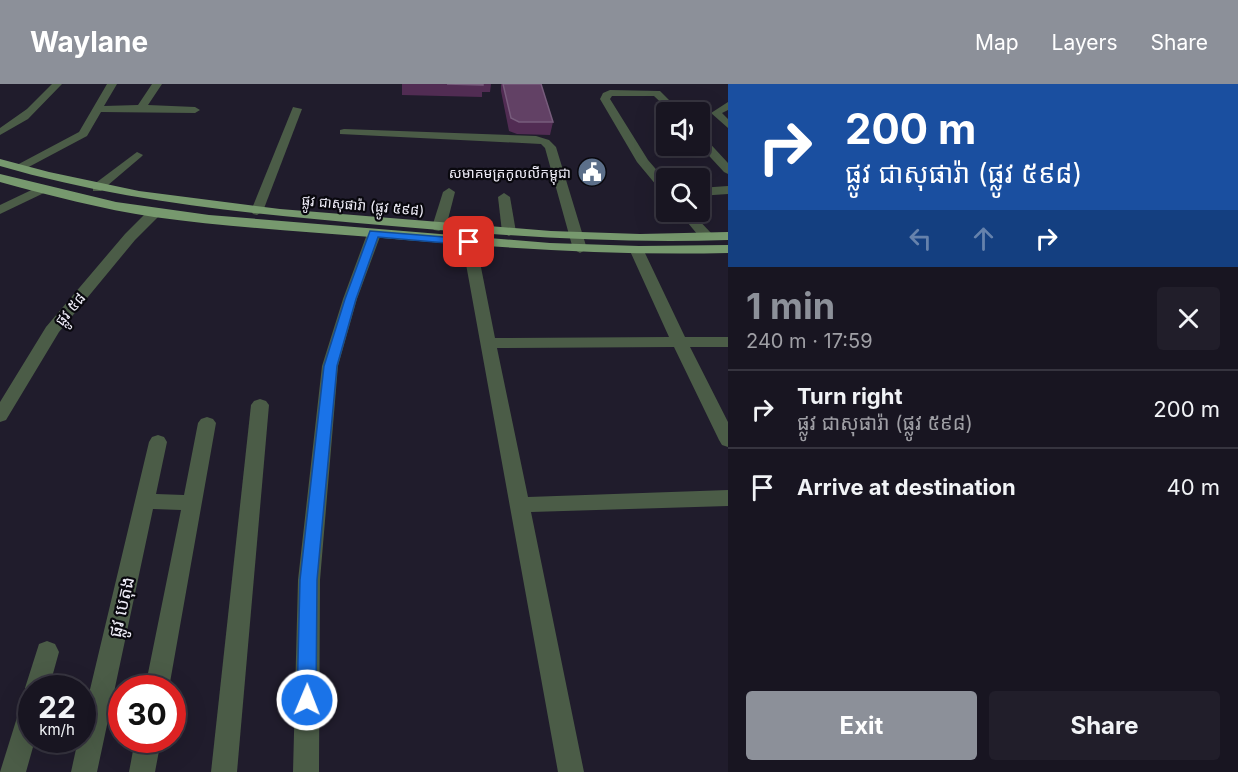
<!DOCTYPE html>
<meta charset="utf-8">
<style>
body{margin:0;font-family:Inter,"Noto Sans Khmer",sans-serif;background:#211e2a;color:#f1f3f6;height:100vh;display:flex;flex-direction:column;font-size:22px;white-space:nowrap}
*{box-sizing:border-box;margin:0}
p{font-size:20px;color:#9f9fa5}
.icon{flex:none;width:33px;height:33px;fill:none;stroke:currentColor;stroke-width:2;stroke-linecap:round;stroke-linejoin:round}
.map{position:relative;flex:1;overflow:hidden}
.side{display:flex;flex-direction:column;background:#181521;width:510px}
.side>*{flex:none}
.hud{background:#1a4fa0;color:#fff;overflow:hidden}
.tools{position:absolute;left:656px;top:18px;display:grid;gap:12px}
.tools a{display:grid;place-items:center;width:54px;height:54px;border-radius:6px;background:#181521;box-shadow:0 6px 24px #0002,0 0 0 2px #36343f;font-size:30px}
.speed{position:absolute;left:18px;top:591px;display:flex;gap:12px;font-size:30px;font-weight:700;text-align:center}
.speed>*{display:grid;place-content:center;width:78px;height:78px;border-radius:50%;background:#181521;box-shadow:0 6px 24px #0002,0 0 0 2px #36343f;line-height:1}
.speed small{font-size:15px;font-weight:400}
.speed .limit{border:9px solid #d22;background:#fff;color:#111}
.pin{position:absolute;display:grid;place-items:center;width:51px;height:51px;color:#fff;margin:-26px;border-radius:12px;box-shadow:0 3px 9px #0006}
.me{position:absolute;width:66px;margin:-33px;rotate:1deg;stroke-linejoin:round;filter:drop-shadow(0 0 4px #0008)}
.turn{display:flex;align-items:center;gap:21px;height:126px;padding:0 18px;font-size:27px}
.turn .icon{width:78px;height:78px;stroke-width:2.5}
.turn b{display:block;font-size:42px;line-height:51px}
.lanes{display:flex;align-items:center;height:57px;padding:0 18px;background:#0003;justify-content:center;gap:30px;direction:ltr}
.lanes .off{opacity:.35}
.round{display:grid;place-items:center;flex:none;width:63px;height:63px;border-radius:6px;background:#211e2a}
.overview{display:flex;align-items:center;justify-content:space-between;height:102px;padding:0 18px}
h1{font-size:36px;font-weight:700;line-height:45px;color:#8c9099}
.action{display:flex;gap:12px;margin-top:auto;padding:12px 18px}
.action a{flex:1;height:69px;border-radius:6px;background:#8c9099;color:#fff;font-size:24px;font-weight:700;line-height:69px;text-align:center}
.action a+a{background:#211e2a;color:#f1f3f6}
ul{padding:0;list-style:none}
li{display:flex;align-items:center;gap:18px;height:78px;padding:0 18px;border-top:2px solid #36343f}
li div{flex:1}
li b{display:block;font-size:22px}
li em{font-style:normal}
header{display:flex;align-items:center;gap:36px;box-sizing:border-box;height:84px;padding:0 30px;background:#8c9099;color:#fff}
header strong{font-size:28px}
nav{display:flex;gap:33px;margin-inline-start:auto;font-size:21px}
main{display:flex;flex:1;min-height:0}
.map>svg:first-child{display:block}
</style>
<header>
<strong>Waylane</strong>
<nav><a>Map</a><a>Layers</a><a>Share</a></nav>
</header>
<main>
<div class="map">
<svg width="728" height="688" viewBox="0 0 728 688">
<rect width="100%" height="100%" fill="#201c2c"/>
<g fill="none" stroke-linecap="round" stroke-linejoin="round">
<g fill="#4b5c47" fill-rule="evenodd">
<path d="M 52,0 L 62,0 L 28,35 L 0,51 L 0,44 L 27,25 Z"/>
<path d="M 107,0 L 117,0 L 104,22 L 138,21 L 152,0 L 162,0 L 148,21 L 195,23 L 200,26 L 195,29 L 101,28 L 87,52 L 23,86 L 15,86 L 15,82 L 79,48 Z"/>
<path d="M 610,6 L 660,7 L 681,28 L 671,28 L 654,12 L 612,12 L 610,15 L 648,76 L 666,97 L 666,109 L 662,108 L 637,78 L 600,15 L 603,9 Z"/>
<path d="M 728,18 L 728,26 L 722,29 L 728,35 L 728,44 L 711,29 Z"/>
<path d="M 293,23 L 302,25 L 263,127 L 257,131 L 253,130 L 251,127 Z"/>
<path d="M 344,45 L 536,52 L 549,56 L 556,63 L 587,165 L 580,169 L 573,165 L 545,64 L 541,60 L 340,50 L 340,46 Z"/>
<path d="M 699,51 L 703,52 L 728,79 L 728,90 L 724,88 L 699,61 Z"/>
<path d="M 137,68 L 143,71 L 141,73 L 101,107 L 93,107 L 93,101 Z"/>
<path d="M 42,101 L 48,105 L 46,108 L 0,130 L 0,121 Z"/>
<path d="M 728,102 L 728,110 L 699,112 L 699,104 Z"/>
<path d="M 449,104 L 455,108 L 446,143 L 439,147 L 434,146 L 432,143 L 443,108 Z"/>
<path d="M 504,109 L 510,113 L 516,148 L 509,152 L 502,148 L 498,113 Z"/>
<path d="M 154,125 L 160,129 L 159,132 L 135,156 L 59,248 L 6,336 L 0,338 L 0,318 L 46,243 L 125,150 L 149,126 Z"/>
<path d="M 679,128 L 691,128 L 712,150 L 714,153 L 712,156 L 702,156 Z"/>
<path d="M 470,141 L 477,145 L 476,158 L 495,254 L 669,253 L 630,167 L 637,163 L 644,167 L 685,253 L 728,253 L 728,263 L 690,263 L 728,338 L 728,363 L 722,361 L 719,356 L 674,263 L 497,264 L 528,413 L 728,406 L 728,422 L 531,428 L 584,688 L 558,688 L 462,158 L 463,145 Z"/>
<path d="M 374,146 L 381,150 L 357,215 L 338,282 L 320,496 L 319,688 L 293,688 L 298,496 L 322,282 L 343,215 L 367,150 Z"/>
<path d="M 260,315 L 266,317 L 269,321 L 237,688 L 211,688 L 251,321 L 254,317 Z"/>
<path d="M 207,333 L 213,335 L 216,339 L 169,604 L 145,604 L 181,426 L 153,425 L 97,688 L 71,688 L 78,656 L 82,656 L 82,639 L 149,358 L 152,353 L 158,351 L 164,353 L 167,358 L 156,410 L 184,411 L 198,339 L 201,335 Z"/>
<path d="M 47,557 L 55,560 L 59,568 L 49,604 L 32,604 L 32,656 L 35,656 L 26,688 L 0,688 L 20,624 L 23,615 L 30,613 L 25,604 L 39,560 Z"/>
<path d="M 135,656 L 161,656 L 155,688 L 129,688 Z"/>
</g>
<g fill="#77996e" fill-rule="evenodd">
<path d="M 0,75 L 49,88 L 139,107 L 280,125 L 551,147 L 640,150 L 728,148 L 728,156 C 611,160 496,151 380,141 C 251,130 124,118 0,82 Z"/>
<path d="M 0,90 L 116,118 L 209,131 L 550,159 L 639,162 L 728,161 L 728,169 C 608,172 490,163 371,153 C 299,147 226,143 154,133 C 102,125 51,112 0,98 Z"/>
</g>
</g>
<g fill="#512c53">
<path d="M 402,0 L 491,0 L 490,8 L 482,8 L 482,13 L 402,11 Z"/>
<path d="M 501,0 L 541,0 L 553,38 L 550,51 L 517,50 L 509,47 L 501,7 Z"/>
</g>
<g fill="#624165" stroke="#775c7c" stroke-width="1.5">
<path d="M 447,0 L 483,0 L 483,1 Z"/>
<path d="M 503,0 L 541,0 L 553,38 L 519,38 L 511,34 Z"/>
</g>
<path fill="#1a73e8" stroke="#114b97" stroke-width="1.5" d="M 370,147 L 469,155 L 474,158 L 469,161 L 378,153 L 356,215 L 337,282 L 317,496 L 316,616 L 313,622 L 307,625 L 300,622 L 297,616 L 300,496 L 324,282 L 345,215 Z"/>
<defs>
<g id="civic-disc" transform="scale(1.5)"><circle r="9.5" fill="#5c6f8a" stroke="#09080e"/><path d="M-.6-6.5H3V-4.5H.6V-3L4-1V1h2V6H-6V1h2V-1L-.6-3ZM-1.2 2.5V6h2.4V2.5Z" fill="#fff"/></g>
</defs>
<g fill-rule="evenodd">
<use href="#civic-disc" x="592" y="88"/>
</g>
<g text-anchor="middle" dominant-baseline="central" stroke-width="4.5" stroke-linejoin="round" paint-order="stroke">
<g font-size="14" fill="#edebf6" stroke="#09080e" text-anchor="end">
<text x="571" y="88">សមាគមត្រកូលលីកម្ពុជា</text>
</g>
<g font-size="14" fill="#edebf6" stroke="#09080e">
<text transform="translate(363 121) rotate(5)">ផ្លូវ ជាសុផារ៉ា (ផ្លូវ ៥៩៨)</text>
</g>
<g font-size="15" fill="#edebf6" stroke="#09080e">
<text transform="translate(70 225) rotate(-50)">ផ្លូវ ៥៨</text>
</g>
<g font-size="18" fill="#edebf6" stroke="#09080e">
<text transform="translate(121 523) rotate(-77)">ផ្លូវ បេតុង</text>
</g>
</g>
</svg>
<div class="tools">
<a><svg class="icon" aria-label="sound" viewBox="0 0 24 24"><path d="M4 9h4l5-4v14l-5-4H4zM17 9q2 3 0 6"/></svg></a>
<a><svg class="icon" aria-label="search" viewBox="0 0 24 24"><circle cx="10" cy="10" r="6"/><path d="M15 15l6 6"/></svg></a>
</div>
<div class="speed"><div>22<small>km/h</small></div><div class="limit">30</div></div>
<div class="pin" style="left:469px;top:158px;background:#d93025"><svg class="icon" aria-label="arrive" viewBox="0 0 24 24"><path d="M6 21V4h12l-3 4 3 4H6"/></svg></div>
<svg class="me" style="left:307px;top:616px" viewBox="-20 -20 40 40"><circle r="17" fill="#1a73e8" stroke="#fff" stroke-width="3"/><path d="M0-11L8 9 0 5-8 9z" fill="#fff"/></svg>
</div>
<section class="side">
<div class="hud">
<div class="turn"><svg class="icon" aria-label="right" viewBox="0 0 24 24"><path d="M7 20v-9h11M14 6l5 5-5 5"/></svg><div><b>200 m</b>ផ្លូវ ជាសុផារ៉ា (ផ្លូវ ៥៩៨)</div></div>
<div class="lanes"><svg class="icon off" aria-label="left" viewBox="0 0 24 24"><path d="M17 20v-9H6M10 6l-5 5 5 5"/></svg><svg class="icon off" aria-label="ahead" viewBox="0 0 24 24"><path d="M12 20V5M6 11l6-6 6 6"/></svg><svg class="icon" aria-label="right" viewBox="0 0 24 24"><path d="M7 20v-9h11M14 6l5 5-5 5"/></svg></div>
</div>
<div class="overview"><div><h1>1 min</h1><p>240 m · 17:59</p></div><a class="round"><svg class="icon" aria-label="close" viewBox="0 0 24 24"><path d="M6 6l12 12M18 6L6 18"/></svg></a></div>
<ul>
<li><svg class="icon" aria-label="right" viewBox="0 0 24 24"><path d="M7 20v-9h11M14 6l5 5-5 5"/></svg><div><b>Turn right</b><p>ផ្លូវ ជាសុផារ៉ា (ផ្លូវ ៥៩៨)</p></div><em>200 m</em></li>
<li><svg class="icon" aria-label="arrive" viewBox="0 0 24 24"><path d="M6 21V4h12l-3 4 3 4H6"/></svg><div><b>Arrive at destination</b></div><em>40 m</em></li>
</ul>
<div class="action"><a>Exit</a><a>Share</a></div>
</section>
</main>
